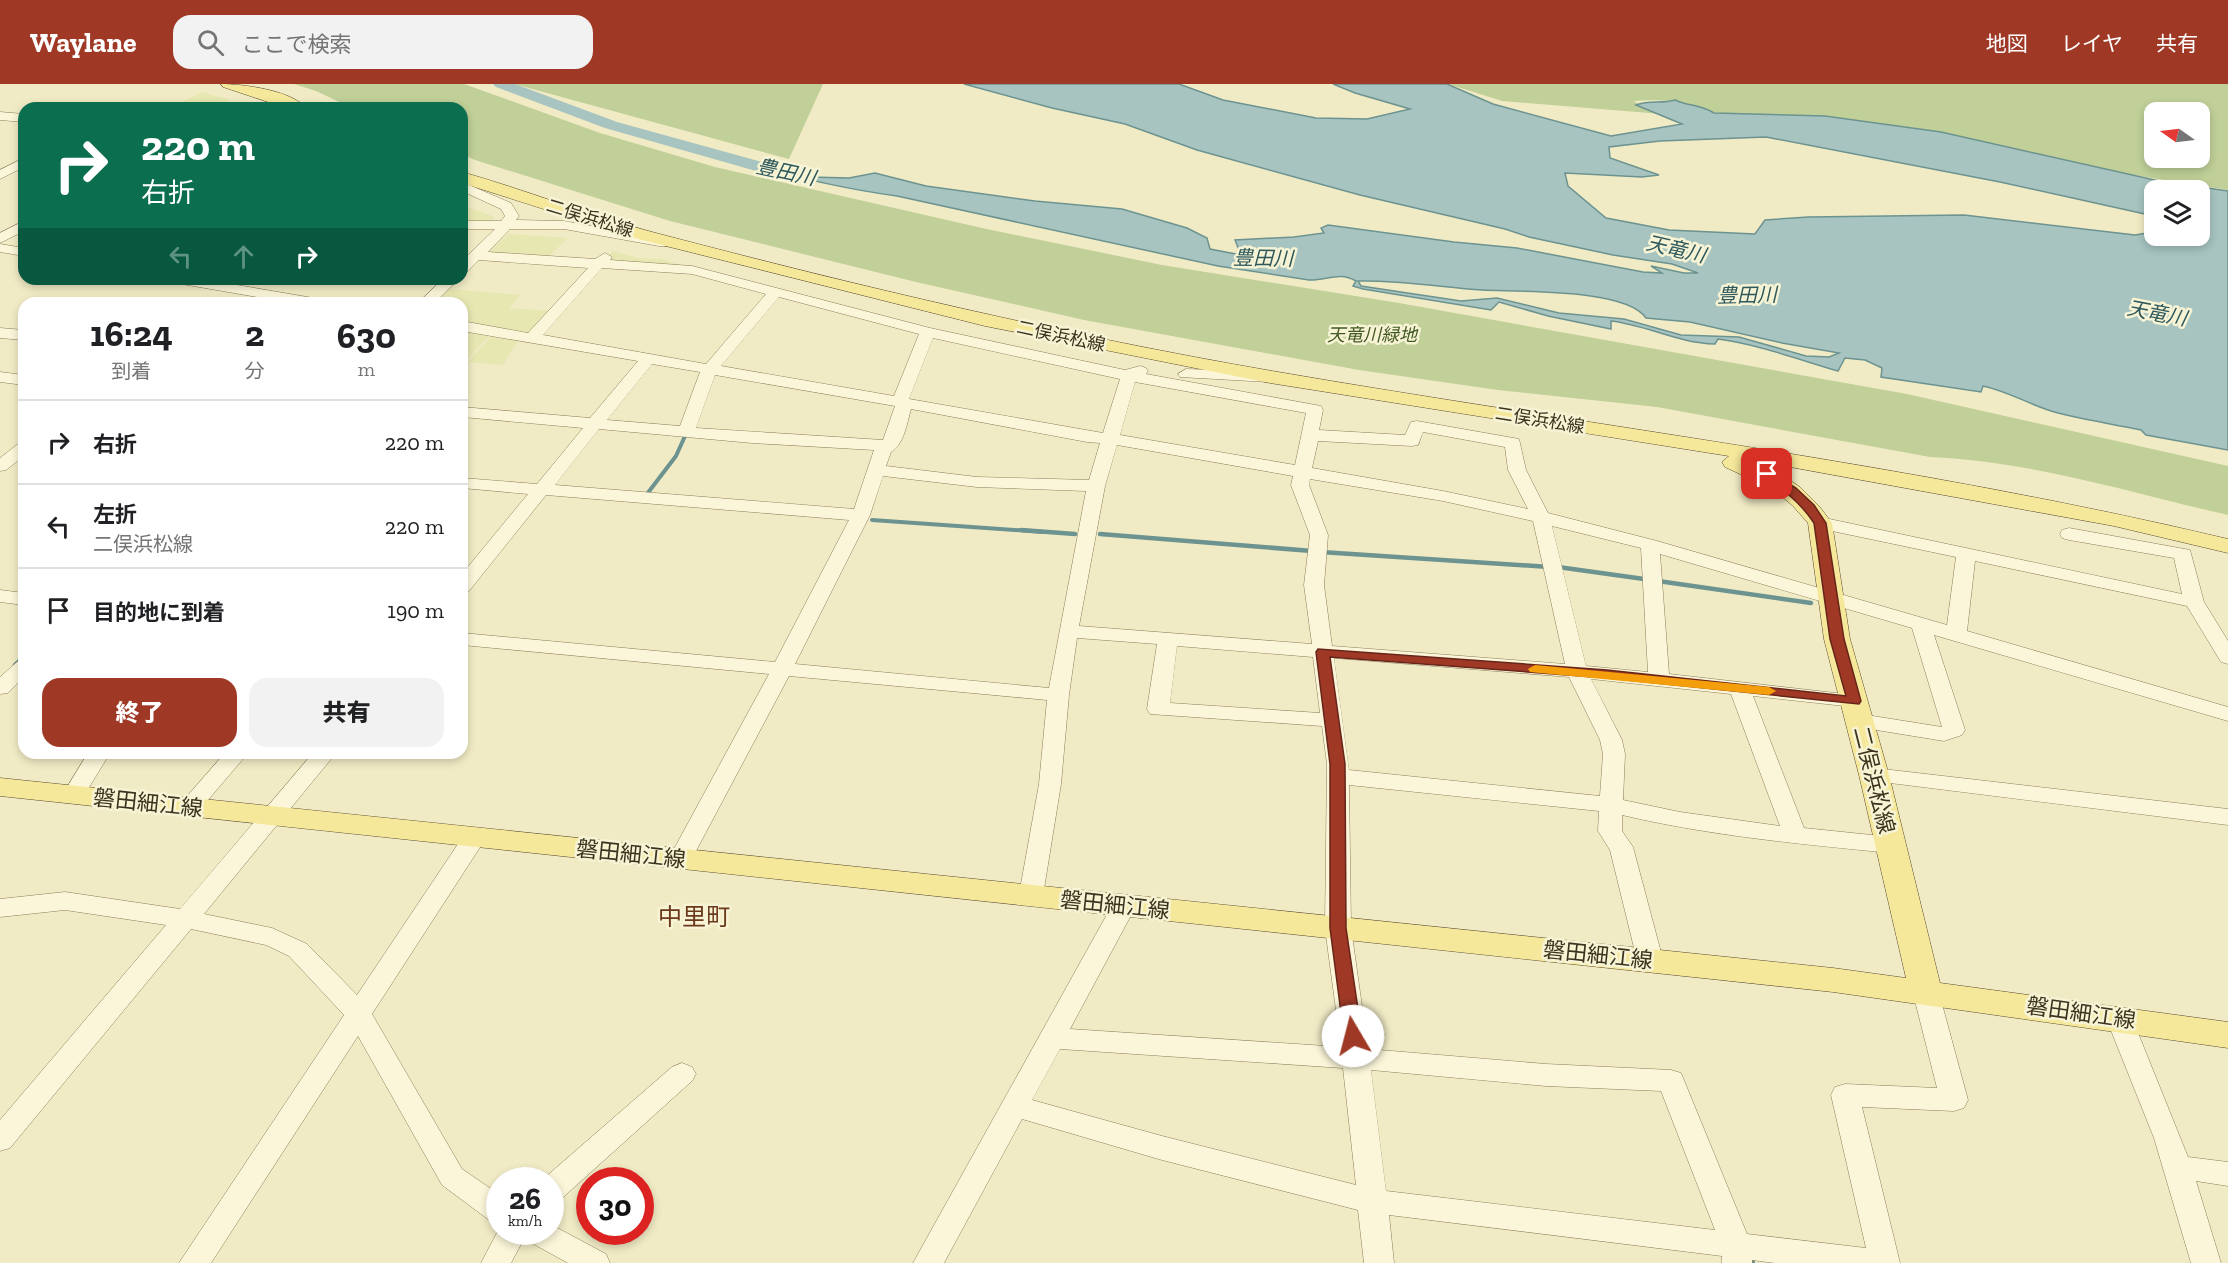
<!DOCTYPE html>
<html lang="ja">
<meta charset="utf-8">
<style>
body{margin:0;font-family:"Zilla Slab","Noto Sans JP",serif;background:#f2f2f2;color:#202124;height:100vh;display:flex;flex-direction:column;font-size:22px;white-space:nowrap}
*{box-sizing:border-box;margin:0}
p{font-size:20px;color:#757577}
.icon{flex:none;width:33px;height:33px;fill:none;stroke:currentColor;stroke-width:2;stroke-linecap:round;stroke-linejoin:round}
.map{position:relative;flex:1;overflow:hidden}
.panel{position:absolute;left:18px;top:213px;width:450px;height:462px;display:flex;flex-direction:column;background:#fff;border-radius:18px;box-shadow:0 3px 9px #0003}
.panel>*{flex:none}
.guide{position:absolute;left:18px;top:18px;width:450px;height:183px;border-radius:18px;box-shadow:0 3px 9px #0003;background:#0b6e4f;color:#fff;overflow:hidden}
.needle{width:39px;rotate:284deg}
.tools{position:absolute;left:2144px;top:18px;display:grid;gap:12px}
.tools a{display:grid;place-items:center;width:66px;height:66px;border-radius:12px;background:#fff;box-shadow:0 3px 9px #0003;font-size:30px}
.speed{position:absolute;left:486px;top:1083px;display:flex;gap:12px;font-size:30px;font-weight:700;text-align:center}
.speed>*{display:grid;place-content:center;width:78px;height:78px;border-radius:50%;background:#fff;box-shadow:0 3px 9px #0003;line-height:1}
.speed small{font-size:15px;font-weight:400}
.speed .limit{border:9px solid #d22;background:#fff;color:#111}
.pin{position:absolute;display:grid;place-items:center;width:51px;height:51px;color:#fff;margin:-26px;border-radius:12px;box-shadow:0 3px 9px #0006}
.me{position:absolute;width:66px;margin:-33px;rotate:352deg;stroke-linejoin:round;filter:drop-shadow(0 0 4px #0008)}
.turn{display:flex;align-items:center;gap:21px;height:126px;padding:0 24px;font-size:27px}
.turn .icon{width:78px;height:78px;stroke-width:2.5}
.turn b{display:block;font-size:42px;line-height:51px}
.lanes{display:flex;align-items:center;height:57px;padding:0 24px;background:#0003;justify-content:center;gap:30px;direction:ltr}
.lanes .off{opacity:.35}
.eta{display:flex;justify-content:space-evenly;align-items:center;height:102px;text-align:center}
.eta b{font-size:36px;font-weight:800;line-height:42px}
.primary-button{display:flex;gap:12px;margin-top:auto;padding:12px 24px}
.primary-button a{flex:1;height:69px;border-radius:18px;background:#9f3926;color:#fff;font-size:24px;font-weight:800;line-height:69px;text-align:center}
.primary-button a+a{background:#f2f2f2;color:#202124}
ul{padding:0;list-style:none}
li{display:flex;align-items:center;gap:18px;height:84px;padding:0 24px;border-top:2px solid #e0e0e0}
li div{flex:1}
li b{display:block;font-size:22px}
li em{font-style:normal}
header{display:flex;align-items:center;gap:36px;box-sizing:border-box;height:84px;padding:0 30px;background:#9f3926;color:#fff}
header strong{font-size:28px}
nav{display:flex;gap:33px;margin-inline-start:auto;font-size:21px}
.search{width:420px;height:54px;background:#f2f2f2;display:flex;align-items:center;gap:15px;box-sizing:border-box;padding:0 21px;border-radius:18px;color:#757577;font-size:22px}
.map>svg:first-child{display:block}
</style>
<header>
<strong>Waylane</strong>
<div class="search"><svg class="icon" aria-label="search" viewBox="0 0 24 24"><circle cx="10" cy="10" r="6"/><path d="M15 15l6 6"/></svg>ここで検索</div>
<nav><a>地図</a><a>レイヤ</a><a>共有</a></nav>
</header>
<div class="map">
<svg width="2228" height="1179" viewBox="0 0 2228 1179">
<rect width="100%" height="100%" fill="#f1ebc5"/>
<g fill="#e7e7b2">
<path d="M 202,8 L 212,11 L 231,16 L 215,24 L 176,21 Z"/>
<path d="M 462,121 L 465,122 L 495,133 L 487,140 L 462,139 Z"/>
<path d="M 509,150 L 568,154 L 546,175 L 486,171 Z"/>
<path d="M 613,167 L 638,174 L 661,175 L 690,184 L 602,178 Z"/>
<path d="M 447,205 L 521,211 L 509,224 L 552,227 L 529,249 L 462,238 L 462,219 L 432,219 Z"/>
<path d="M 462,247 L 489,252 L 465,278 L 470,279 L 462,287 L 462,279 L 464,278 L 462,278 Z"/>
<path d="M 491,252 L 518,257 L 503,281 L 468,278 Z"/>
</g>
<g fill="#c0d098" fill-rule="evenodd">
<path d="M 294,0 L 464,0 L 600,49 L 715,83 L 982,144 L 1162,181 L 1399,219 L 1907,310 L 2228,382 L 2228,431 C 2127,408 2035,378 1930,373 L 1657,323 L 1498,306 L 1359,286 L 1084,236 L 916,198 L 670,137 L 475,76 L 462,70 L 462,24 L 352,24 L 316,7 Z"/>
<path d="M 514,0 L 823,0 L 789,75 Z"/>
<path d="M 1448,0 L 2228,0 L 2228,106 L 2108,87 L 1914,44 L 1713,29 C 1692,16 1659,15 1633,17 L 1661,30 L 1502,17 ZM 2154,28 L 2199,28 L 2199,74 L 2154,74 Z"/>
</g>
<path fill="#a7c4c0" stroke="#6c9390" stroke-width="1.5" fill-rule="evenodd" d="M 964,0 L 1179,0 L 1223,16 L 1316,34 L 1367,35 L 1410,25 L 1355,9 L 1333,0 L 1447,0 L 1493,20 L 1611,52 L 1682,40 L 1636,21 C 1650,16 1662,20 1675,16 C 1690,23 1698,19 1714,29 L 1825,32 L 1941,48 L 2159,97 L 2228,107 L 2228,366 L 2146,351 L 2141,346 C 2113,340 2085,336 2058,329 C 2031,322 2011,308 1983,302 L 1981,308 L 1881,293 L 1882,284 L 1865,276 L 1845,274 L 1838,287 C 1800,276 1757,260 1718,255 L 1715,260 C 1677,259 1647,241 1611,237 L 1611,245 L 1548,232 L 1499,218 L 1491,226 L 1363,205 L 1353,202 L 1356,197 C 1339,187 1326,197 1309,196 L 1218,182 L 897,112 C 836,104 778,88 718,74 L 719,71 L 810,93 L 849,94 L 875,89 L 926,102 L 1035,117 L 1122,125 L 1187,144 L 1207,154 L 1210,165 L 1241,171 L 1235,156 L 1294,153 L 1324,149 L 1321,144 L 1328,141 L 1454,158 L 1517,164 L 1643,188 L 1662,189 L 1651,182 L 1684,189 L 1698,189 L 1672,180 L 1613,171 L 1529,153 L 1505,145 L 1360,111 L 1197,66 L 1125,40 L 1052,24 ZM 1766,53 L 2000,98 L 2154,132 L 2154,106 L 2199,106 L 2199,152 L 2154,152 L 2154,148 L 2135,151 L 1964,131 L 1808,133 L 1765,136 L 1755,150 L 1669,146 L 1606,134 L 1568,102 L 1565,89 L 1642,93 L 1659,91 L 1610,74 L 1609,63 L 1660,57 ZM 1358,197 C 1399,196 1441,203 1482,206 C 1517,208 1626,204 1646,234 L 1690,238 L 1782,259 L 1839,269 L 1829,273 L 1806,272 L 1739,253 L 1681,251 L 1624,235 L 1559,229 L 1497,214 L 1461,217 L 1361,202 Z"/>
<g fill="none" stroke-linecap="round" stroke-linejoin="round">
<g stroke="#6c9390" stroke-width="4">
<path d="M 647,410 L 676,372 L 685,352"/>
<path d="M 872,436 L 1043,448"/>
</g>
<g stroke="#6c9390" stroke-width="4.5">
<path d="M 1021,446 L 1075,450"/>
<path d="M 1100,450 L 1312,467"/>
<path d="M 1321,468 L 1549,483"/>
<path d="M 1558,483 L 1644,495"/>
<path d="M 1658,497 L 1811,519"/>
<path d="M 15,581 L 24,573"/>
</g>
<path stroke="#6c9390" stroke-width="6" d="M 1752,1176 L 1752,1179"/>
<path fill="#a7c4c0" fill-rule="evenodd" d="M 493,0 L 515,0 L 617,38 L 762,78 L 765,82 L 762,86 L 756,87 L 605,44 L 496,3 Z"/>
<g stroke="#8d7d5a" stroke-width="1">
<g id="minor">
<path d="M 0,28 L 24,30 L 24,38 L 0,36 Z"/>
<path d="M 24,74 L 24,83 L 0,95 L 0,86 Z"/>
<path d="M 462,98 L 511,119 L 519,132 L 516,136 L 564,137 L 645,152 L 673,154 L 680,158 L 673,162 L 659,162 L 564,145 L 510,145 L 488,168 L 595,175 L 605,169 L 612,173 L 610,176 L 692,182 L 930,244 L 1125,286 L 1140,282 L 1146,284 L 1148,287 L 1146,290 L 1321,322 L 1323,326 L 1319,346 L 1405,351 L 1411,338 L 1417,337 L 1519,355 L 1526,386 L 1548,429 L 1657,457 L 1947,541 L 1956,473 L 1813,443 L 1811,439 L 1813,435 L 1820,433 L 2182,510 L 2174,474 L 2069,456 L 2062,454 L 2060,450 L 2062,446 L 2069,444 L 2190,466 L 2204,518 L 2228,557 L 2228,580 L 2221,578 L 2187,522 L 1975,477 L 1967,547 L 2228,623 L 2228,637 L 1934,551 L 1965,646 L 1962,651 L 1944,657 L 1852,642 L 1849,637 L 1852,632 L 1860,630 L 1942,643 L 1912,544 L 1660,470 L 1669,590 L 1862,612 L 1865,617 L 1862,622 L 1854,623 L 1753,612 L 1804,744 L 1891,753 L 1899,755 L 1903,761 L 1899,767 L 1891,769 C 1801,760 1711,752 1622,731 L 1622,747 L 1633,763 L 1663,876 L 1659,883 L 1650,885 L 1641,883 L 1637,876 L 1610,766 L 1598,747 L 1599,727 L 1349,701 L 1351,844 L 1368,965 L 1546,980 L 1671,986 L 1681,989 L 1747,1150 L 1866,1164 L 1831,1011 L 1835,1003 L 1845,1000 L 1937,1004 L 1913,909 L 1917,902 L 1926,899 L 1935,902 L 1939,909 L 1968,1016 L 1964,1024 L 1954,1027 L 1862,1023 L 1900,1179 L 1775,1179 L 1752,1176 L 1752,1179 L 1722,1179 L 1722,1172 L 1389,1131 L 1394,1179 L 1364,1179 L 1358,1126 L 1162,1076 L 1022,1035 L 944,1179 L 913,1179 L 1115,816 L 1124,813 L 1133,816 L 1136,822 L 1070,945 L 1341,963 L 1325,844 L 1327,680 L 1322,642 L 1150,630 L 1147,625 L 1157,560 L 1077,554 L 1069,611 L 1061,700 L 1043,811 L 1040,817 L 1031,819 L 1022,817 L 1019,811 L 1039,700 L 1047,616 L 789,592 L 688,782 L 680,784 L 672,782 L 668,776 L 769,590 L 462,561 L 462,549 L 775,578 L 849,436 L 546,411 L 469,507 L 462,509 L 462,490 L 528,410 L 462,404 L 462,394 L 537,400 L 583,344 L 462,333 L 462,323 L 590,334 L 638,277 L 462,247 L 462,237 L 528,249 L 588,184 L 479,176 L 467,188 L 462,189 L 462,177 L 495,145 L 462,145 L 462,137 L 501,137 L 505,132 L 501,125 L 462,107 ZM 602,184 L 692,190 L 766,210 L 706,280 L 543,251 ZM 779,213 L 919,250 L 894,312 L 721,282 ZM 933,254 L 1120,295 L 1103,349 L 909,315 ZM 652,280 L 700,288 L 680,342 L 607,336 ZM 715,291 L 895,322 L 883,356 L 696,344 ZM 1135,298 L 1306,329 L 1295,381 L 1120,351 ZM 911,325 L 1087,358 L 1100,359 L 1089,396 L 977,393 L 886,382 L 891,368 C 904,361 907,339 911,325 ZM 599,345 L 752,359 L 874,366 L 854,425 L 555,401 ZM 1423,348 L 1505,363 L 1508,386 L 1528,425 L 1443,407 L 1312,384 L 1318,357 L 1412,362 L 1418,361 ZM 1117,361 L 1293,392 L 1291,401 L 1310,451 L 1304,501 L 1312,560 L 1079,542 L 1105,402 ZM 883,392 L 977,403 L 1086,407 L 1049,604 L 795,580 L 870,431 ZM 1310,395 L 1443,417 L 1533,437 L 1565,580 L 1332,562 L 1324,501 L 1328,451 L 1309,401 ZM 1552,442 L 1641,464 L 1648,588 L 1586,582 ZM 1177,562 L 1313,573 L 1320,629 L 1170,619 ZM 1334,574 L 1569,593 L 1600,656 L 1603,670 L 1600,712 L 1349,686 ZM 1591,595 L 1731,610 L 1780,742 L 1680,728 L 1623,716 L 1625,670 L 1622,656 ZM 1060,965 L 1343,984 L 1356,1101 L 1162,1052 L 1032,1016 ZM 1371,986 L 1546,1002 L 1661,1007 L 1715,1146 L 1386,1107 Z"/>
<path d="M 24,137 L 24,147 L 0,159 L 0,149 Z"/>
<path d="M 0,160 L 24,164 L 24,172 L 0,168 Z"/>
<path d="M 169,195 L 202,195 L 319,215 L 326,219 L 292,219 L 176,199 Z"/>
<path d="M 443,195 L 459,195 L 434,219 L 418,219 Z"/>
<path d="M 0,244 L 24,246 L 24,256 L 0,254 Z"/>
<path d="M 1186,285 L 1269,288 L 1277,293 L 1269,298 L 1180,293 L 1178,290 Z"/>
<path d="M 0,288 L 24,291 L 24,301 L 0,298 Z"/>
<path d="M 24,359 L 24,372 L 6,386 L 0,387 L 0,374 L 18,360 Z"/>
<path d="M 0,506 L 24,509 L 24,521 L 0,518 Z"/>
<path d="M 24,576 L 24,593 L 8,609 L 0,610 L 0,593 L 17,578 Z"/>
<path d="M 88,669 L 110,669 L 82,715 L 74,717 L 66,715 L 63,710 Z"/>
<path d="M 225,669 L 248,669 L 197,729 L 189,732 L 181,729 L 177,724 L 181,719 Z"/>
<path d="M 313,669 L 336,669 L 204,830 L 272,844 L 307,860 L 357,911 L 466,748 L 474,746 L 482,748 L 486,754 L 372,930 L 462,1085 L 500,1111 L 500,1139 L 489,1136 L 442,1101 L 358,952 L 211,1179 L 179,1179 L 344,931 L 289,872 L 266,861 L 191,845 L 10,1064 L 0,1067 L 0,1036 L 166,841 L 65,826 L 0,833 L 0,815 L 65,808 L 180,825 Z"/>
<path d="M 1874,684 L 2228,725 L 2228,741 L 1866,696 L 1863,691 L 1866,686 Z"/>
<path d="M 2119,924 L 2128,927 L 2132,934 L 2188,1073 L 2228,1078 L 2228,1102 L 2196,1097 L 2221,1179 L 2191,1179 L 2154,1054 L 2106,934 L 2110,927 Z"/>
<path d="M 682,979 L 692,983 L 696,990 L 692,997 L 560,1116 L 550,1119 L 550,1096 L 542,1096 L 672,983 Z"/>
<path d="M 550,1140 L 606,1170 L 610,1179 L 568,1179 L 528,1157 L 526,1151 L 511,1179 L 481,1179 L 500,1143 L 500,1148 L 550,1148 Z"/>
</g>
</g>
<g stroke="#5a4a2e" stroke-width="1">
<g id="major">
<path d="M 221,0 C 242,0 291,6 306,24 L 286,24 L 223,3 Z"/>
<path d="M 462,88 C 526,106 588,131 652,148 C 857,202 1064,251 1272,287 C 1591,342 1913,380 2228,455 L 2228,469 L 2114,442 L 1746,375 L 1779,389 L 1800,403 L 1819,422 L 1832,439 L 1850,555 L 1889,691 L 1940,899 L 2228,938 L 2228,964 L 1833,908 L 0,712 L 0,694 L 1833,884 L 1906,894 L 1859,691 L 1824,555 L 1808,439 L 1793,422 L 1774,406 L 1725,383 L 1722,378 L 1729,372 L 1270,299 L 985,242 L 638,155 L 462,99 Z"/>
</g>
</g>
<use href="#minor" fill="#fbf6d9" fill-rule="evenodd"/>
<use href="#major" fill="#f5e89b" fill-rule="evenodd"/>
</g>
<path fill="#9f3926" stroke="#672519" stroke-width="1.5" d="M 1767,387 L 1796,404 L 1814,421 L 1826,439 L 1844,555 L 1861,617 L 1859,620 L 1607,594 L 1330,573 L 1345,680 L 1346,844 L 1362,952 L 1359,957 L 1353,959 L 1347,957 L 1344,952 L 1330,844 L 1330,680 L 1316,568 L 1318,565 L 1607,586 L 1846,612 L 1830,555 L 1814,439 C 1800,418 1784,406 1763,393 L 1761,390 Z"/>
<path fill="#f59e0b" d="M 1535,581 L 1769,603 L 1776,607 L 1769,611 L 1530,588 L 1528,585 Z"/>
<g text-anchor="middle" dominant-baseline="central" stroke-width="5" stroke-linejoin="round" paint-order="stroke">
<g font-size="18" fill="#3c321e" stroke="#f7f3d5">
<text transform="translate(590 134) rotate(17)">二俣浜松線</text>
<text transform="translate(1061 252) rotate(12)">二俣浜松線</text>
<text transform="translate(1540 336) rotate(9)">二俣浜松線</text>
</g>
<g font-size="18" font-style="italic" fill="#435924" stroke="#f7f3d5">
<text x="1372" y="251">天竜川緑地</text>
</g>
<g font-size="20" font-style="italic" fill="#2d585c" stroke="#f7f3d5">
<text transform="translate(786 88) rotate(12)">豊田川</text>
<text transform="translate(1676 165) rotate(13)">天竜川</text>
<text transform="translate(1263 174) rotate(1)">豊田川</text>
<text transform="translate(1747 211) rotate(-1)">豊田川</text>
<text transform="translate(2157 229) rotate(11)">天竜川</text>
</g>
<g font-size="22" fill="#3c321e" stroke="#f7f3d5">
<text transform="translate(1874 696) rotate(76)">二俣浜松線</text>
<text transform="translate(148 719) rotate(6)">磐田細江線</text>
<text transform="translate(631 770) rotate(6)">磐田細江線</text>
<text transform="translate(1115 821) rotate(6)">磐田細江線</text>
<text transform="translate(1598 871) rotate(6)">磐田細江線</text>
<text transform="translate(2081 929) rotate(8)">磐田細江線</text>
</g>
<g font-size="24" fill="#6b391b" stroke="#f7f3d5">
<text x="694" y="832">中里町</text>
</g>
</g>
</svg>
<div class="tools">
<a><svg class="needle" viewBox="-14 -14 28 28"><path d="M0-13l5 13h-10z" fill="#e53935"/><path d="M0 13l5-13h-10z" fill="#757577"/></svg></a>
<a><svg class="icon" aria-label="layers" viewBox="0 0 24 24"><path d="M12 4l9 5-9 5-9-5zM3 14l9 5 9-5"/></svg></a>
</div>
<div class="speed"><div>26<small>km/h</small></div><div class="limit">30</div></div>
<div class="pin" style="left:1767px;top:390px;background:#d93025"><svg class="icon" aria-label="arrive" viewBox="0 0 24 24"><path d="M6 21V4h12l-3 4 3 4H6"/></svg></div>
<svg class="me" style="left:1353px;top:952px" viewBox="-20 -20 40 40"><circle r="19" fill="#fff"/><path d="M0-13L10 11 0 6-10 11z" fill="#9f3926"/></svg>
<div class="guide">
<div class="turn"><svg class="icon" aria-label="right" viewBox="0 0 24 24"><path d="M7 20v-9h11M14 6l5 5-5 5"/></svg><div><b>220 m</b>右折</div></div>
<div class="lanes"><svg class="icon off" aria-label="left" viewBox="0 0 24 24"><path d="M17 20v-9H6M10 6l-5 5 5 5"/></svg><svg class="icon off" aria-label="ahead" viewBox="0 0 24 24"><path d="M12 20V5M6 11l6-6 6 6"/></svg><svg class="icon" aria-label="right" viewBox="0 0 24 24"><path d="M7 20v-9h11M14 6l5 5-5 5"/></svg></div>
</div>
<section class="panel">
<div class="eta">
<div><b>16:24</b><p>到着</p></div>
<div><b>2</b><p>分</p></div>
<div><b>630</b><p>m</p></div>
</div>
<ul>
<li><svg class="icon" aria-label="right" viewBox="0 0 24 24"><path d="M7 20v-9h11M14 6l5 5-5 5"/></svg><div><b>右折</b></div><em>220 m</em></li>
<li><svg class="icon" aria-label="left" viewBox="0 0 24 24"><path d="M17 20v-9H6M10 6l-5 5 5 5"/></svg><div><b>左折</b><p>二俣浜松線</p></div><em>220 m</em></li>
<li><svg class="icon" aria-label="arrive" viewBox="0 0 24 24"><path d="M6 21V4h12l-3 4 3 4H6"/></svg><div><b>目的地に到着</b></div><em>190 m</em></li>
</ul>
<div class="primary-button"><a>終了</a><a>共有</a></div>
</section>
</div>
